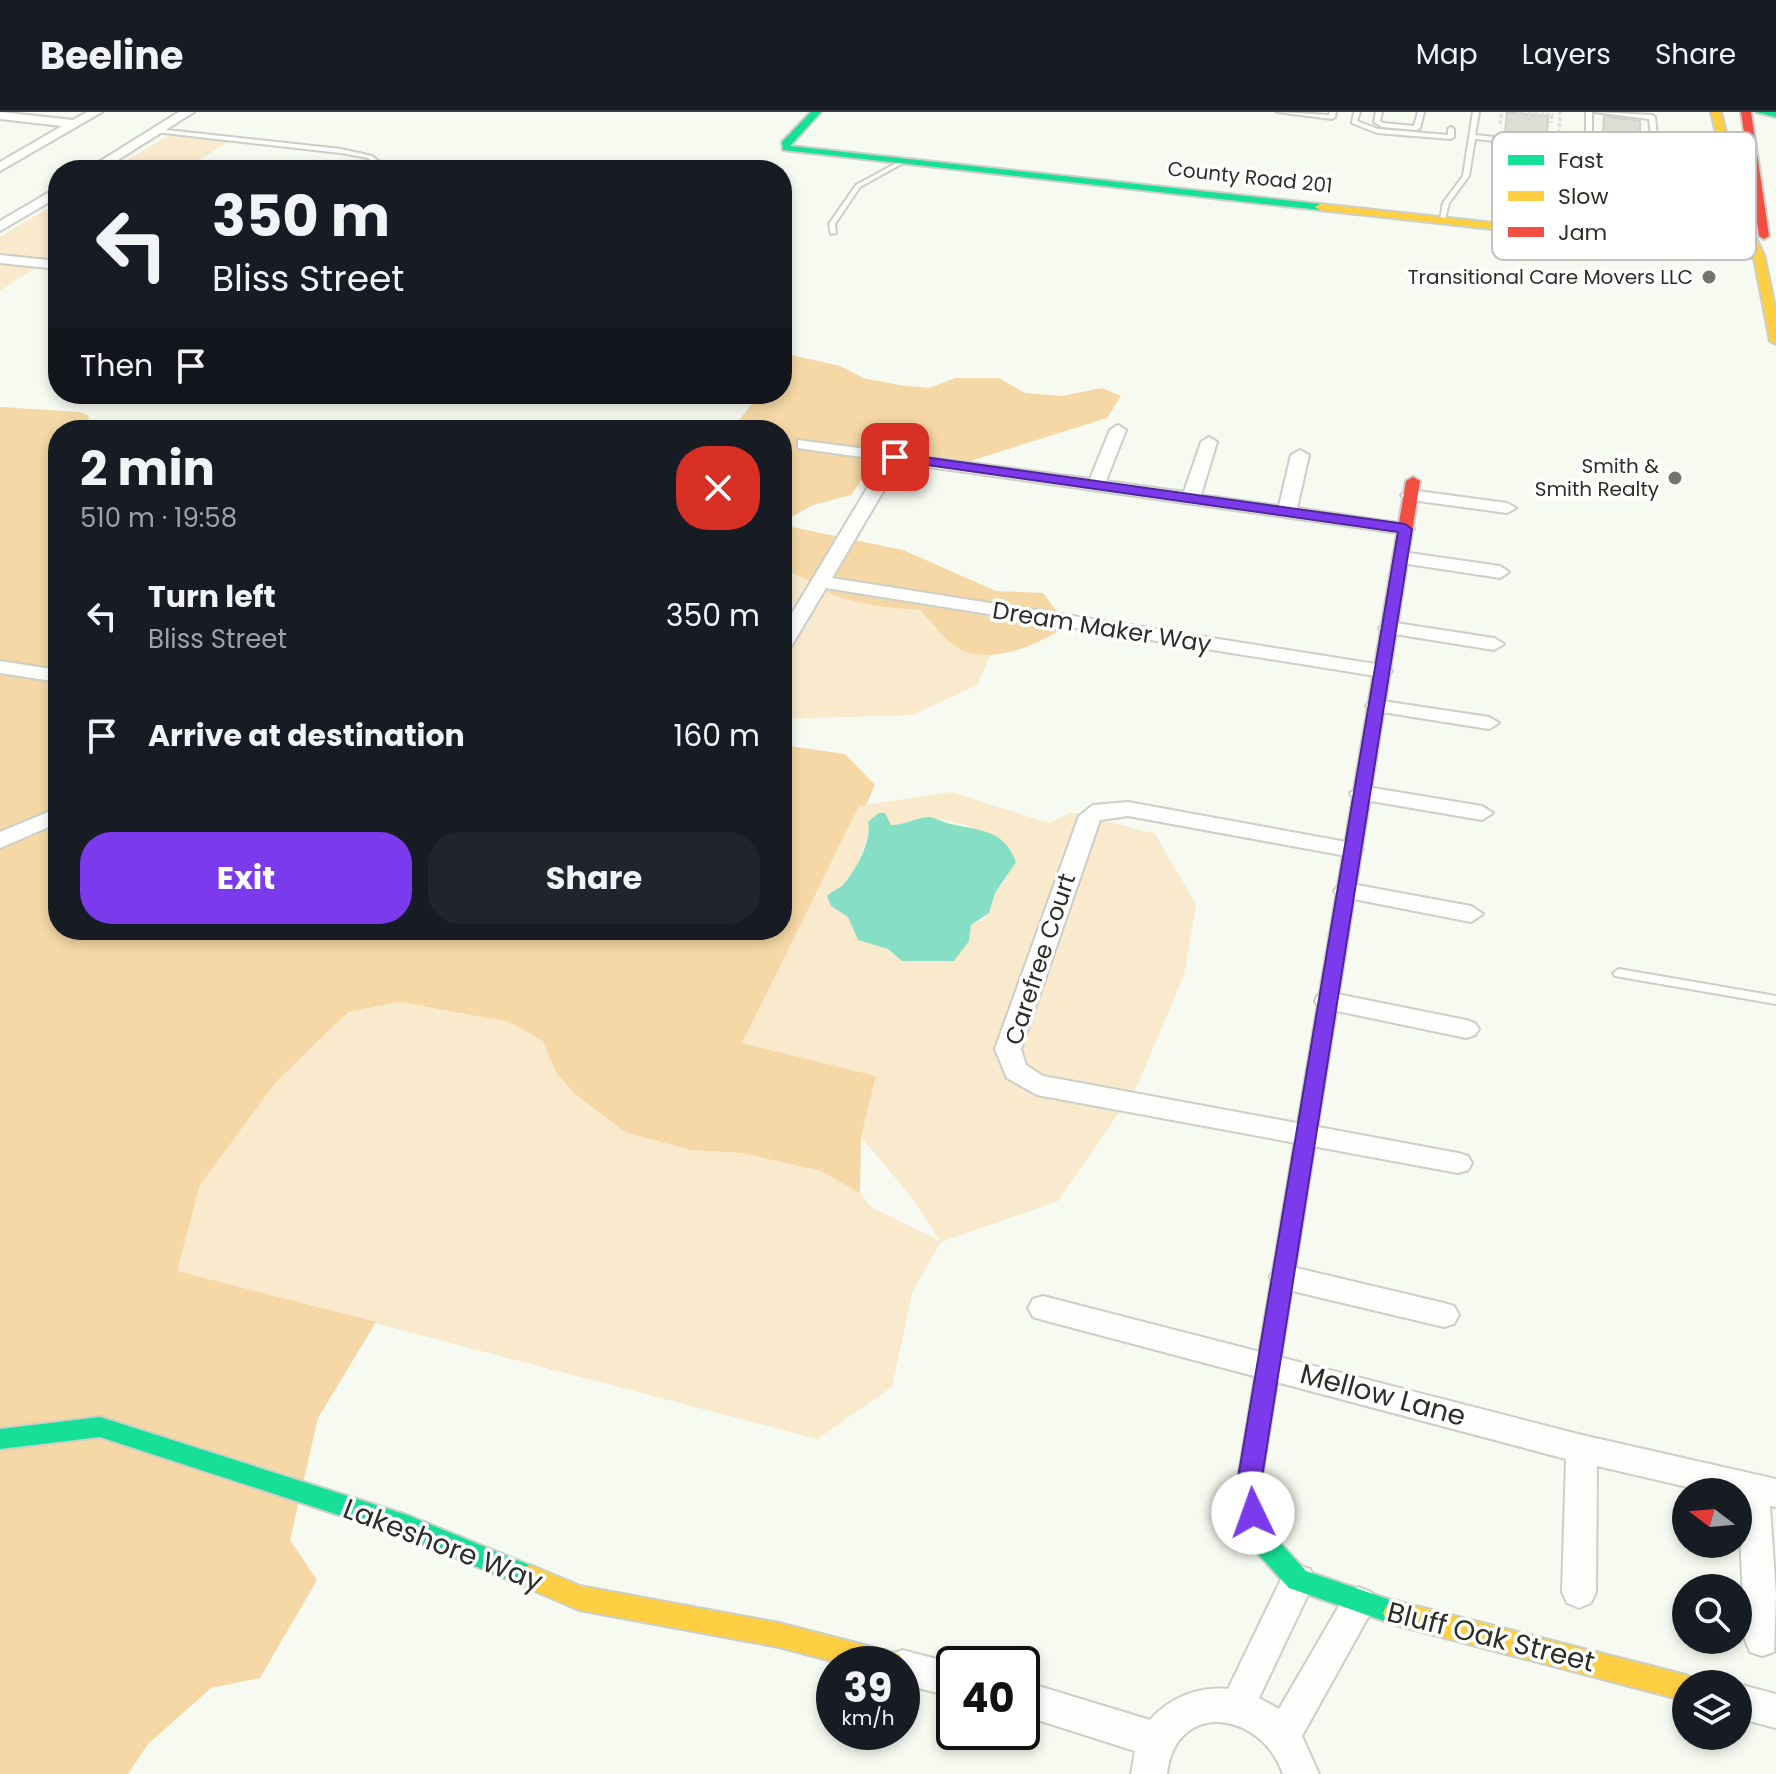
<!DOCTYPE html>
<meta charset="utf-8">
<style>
body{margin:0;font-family:Poppins,sans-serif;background:#20242c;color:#f1f3f6;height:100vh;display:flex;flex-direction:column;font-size:30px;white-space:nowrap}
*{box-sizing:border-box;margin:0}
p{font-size:26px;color:#9ea1a6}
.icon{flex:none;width:44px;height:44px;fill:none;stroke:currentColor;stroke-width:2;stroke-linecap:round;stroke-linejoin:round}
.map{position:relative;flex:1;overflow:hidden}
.details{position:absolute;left:48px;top:308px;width:744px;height:520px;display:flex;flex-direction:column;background:#171b24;border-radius:32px;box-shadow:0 4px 12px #0003}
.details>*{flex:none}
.hud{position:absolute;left:48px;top:48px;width:744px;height:244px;border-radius:32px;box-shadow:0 4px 12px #0003;background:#171b24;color:#f1f3f6;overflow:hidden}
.needle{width:52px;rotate:286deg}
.fabs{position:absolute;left:1672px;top:1366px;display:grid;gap:16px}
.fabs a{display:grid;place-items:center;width:80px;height:80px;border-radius:50%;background:#171b24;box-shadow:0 4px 12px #0003;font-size:40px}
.speed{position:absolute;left:816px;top:1534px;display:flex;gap:16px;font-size:40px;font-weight:700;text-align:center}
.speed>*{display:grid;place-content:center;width:104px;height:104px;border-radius:50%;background:#171b24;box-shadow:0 4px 12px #0003;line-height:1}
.speed small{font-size:20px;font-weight:400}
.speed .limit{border:4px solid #111;border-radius:12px;background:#fff;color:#111}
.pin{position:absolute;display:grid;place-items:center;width:68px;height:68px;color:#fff;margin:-34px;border-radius:16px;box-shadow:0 4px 12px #0006}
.me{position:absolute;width:88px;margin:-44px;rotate:357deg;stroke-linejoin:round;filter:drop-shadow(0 0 6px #0008)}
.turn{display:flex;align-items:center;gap:28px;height:168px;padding:0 32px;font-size:36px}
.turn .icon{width:104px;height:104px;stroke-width:2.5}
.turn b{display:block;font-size:56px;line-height:68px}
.then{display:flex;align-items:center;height:76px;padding:0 32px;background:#0003;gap:16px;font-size:30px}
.round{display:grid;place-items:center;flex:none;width:84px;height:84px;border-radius:32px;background:#20242c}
.overview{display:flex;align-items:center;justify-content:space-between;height:136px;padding:0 32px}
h1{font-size:48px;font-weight:700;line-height:60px}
.button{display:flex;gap:16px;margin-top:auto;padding:16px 32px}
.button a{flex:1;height:92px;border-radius:32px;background:#7c3aed;color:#fff;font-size:32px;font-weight:700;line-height:92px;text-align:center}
.button a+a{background:#20242c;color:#f1f3f6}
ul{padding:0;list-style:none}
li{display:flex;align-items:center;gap:24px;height:120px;padding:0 32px}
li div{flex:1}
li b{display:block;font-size:30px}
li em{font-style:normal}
header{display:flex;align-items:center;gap:48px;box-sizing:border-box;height:112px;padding:0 40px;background:#171b24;border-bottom:2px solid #363941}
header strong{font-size:38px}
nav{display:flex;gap:44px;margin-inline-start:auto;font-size:28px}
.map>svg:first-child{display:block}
</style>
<header>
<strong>Beeline</strong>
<nav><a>Map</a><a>Layers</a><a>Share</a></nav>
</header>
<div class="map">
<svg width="1776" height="1662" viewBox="0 0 1776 1662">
<rect width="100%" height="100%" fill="#f6faf0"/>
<g fill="#f9e9cd" fill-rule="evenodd">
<path d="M 168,24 L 227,30 L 184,58 L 111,58 Z"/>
<path d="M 58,90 L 58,141 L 0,179 L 0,125 Z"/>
<path d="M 782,460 C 804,462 819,478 839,485 C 865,494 893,496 920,498 C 940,518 960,549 991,542 L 977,573 L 913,603 L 782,607 Z"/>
<path d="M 951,680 L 1049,711 L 1071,700 L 1155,722 L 1196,793 L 1184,863 L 1136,976 L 1058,1089 L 941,1130 L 913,1178 L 892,1275 L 817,1327 L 176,1159 L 200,1073 L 276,970 L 348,900 L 400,890 L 509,910 L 544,929 L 556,960 L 691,1038 L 741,1041 L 821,1059 L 860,1081 L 871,1095 L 940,1129 L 913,1087 L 861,1025 L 876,964 L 741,931 L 859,694 ZM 929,705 L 969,714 L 1008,764 L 995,781 L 984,807 L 971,813 L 969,829 L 902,849 L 888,837 L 858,828 L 848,805 L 831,794 L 832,779 C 855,772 862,738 870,718 L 903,713 Z"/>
</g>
<g fill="#f5d8a5">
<path d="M 782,241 L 840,254 L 863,266 L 899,273 L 929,276 L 955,266 L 999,266 L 1025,281 L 1062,284 L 1102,276 L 1121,284 L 1107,306 L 970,349 L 931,348 L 868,358 L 851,383 L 813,393 L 782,410 L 782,318 L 731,318 L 760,282 L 782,282 Z"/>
<path d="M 0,295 L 79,300 L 88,303 L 90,314 L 133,318 L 58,318 L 58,818 L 782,818 L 782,633 L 845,642 L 875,673 L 866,693 L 859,694 L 742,931 L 876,964 L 861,1025 L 860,1081 L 821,1059 L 741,1041 L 691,1038 L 625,1020 L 574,981 L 556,960 L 543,929 L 509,910 L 400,890 L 348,900 L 276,970 L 200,1073 L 177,1159 L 376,1210 L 318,1306 L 290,1428 L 317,1468 L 260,1566 L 211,1576 L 148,1632 L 128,1662 L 0,1662 Z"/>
<path d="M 782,413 L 903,438 L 996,479 L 1043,481 L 1067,513 C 1042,532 992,553 961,538 C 946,530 932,510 920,498 C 893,496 865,494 839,485 C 819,478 804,462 782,459 Z"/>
</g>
<path fill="#86dec4" d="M 879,701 L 885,701 L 891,713 C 905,713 915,706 928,705 C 935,705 944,711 951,712 C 980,719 1004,717 1016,750 L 995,781 L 989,801 L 971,813 L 969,829 L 954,849 L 902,849 L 888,837 L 858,828 L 848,805 L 831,794 L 827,784 C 833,778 837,778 843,773 C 855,760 873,727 868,710 Z"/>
<g fill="#deded6" stroke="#d0d1c9" stroke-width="2">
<path d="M 1507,0 L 1548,4 L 1547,26 L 1505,22 Z"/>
<path d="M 1604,4 L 1640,9 L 1640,37 L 1602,33 Z"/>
</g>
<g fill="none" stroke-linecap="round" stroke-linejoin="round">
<g stroke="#cccfc7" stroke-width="4">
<g id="lane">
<path d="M 1277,0 L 1329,3 L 1330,0 L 1336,0 L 1335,5 L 1332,7 Z"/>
<path d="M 1354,0 L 1360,0 L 1357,9 L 1378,17 L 1448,23 L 1448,17 L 1451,15 L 1454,17 L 1454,25 L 1451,27 L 1377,21 L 1352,11 Z"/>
<path d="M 1376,0 L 1382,0 L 1380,9 L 1383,11 L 1414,14 L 1418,0 L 1424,0 L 1420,16 L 1417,18 L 1382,15 L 1374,10 Z"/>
<path d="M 1473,0 L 1479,0 L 1475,23 L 1586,35 L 1586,0 L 1592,0 L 1592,35 L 1653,41 L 1649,7 L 1594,0 L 1652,3 L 1655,5 L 1659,42 L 1727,49 L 1730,51 L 1727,53 L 1475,27 L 1469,64 L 1449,91 L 1445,107 L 1440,108 L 1443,91 L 1463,64 Z"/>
<path d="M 157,17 L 341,37 L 372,44 L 390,58 L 383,58 L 368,46 L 341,41 L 155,20 L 155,18 Z"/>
<path d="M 900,49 L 905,50 L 860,75 L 835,112 L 836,121 L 831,122 L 829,112 L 856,73 Z"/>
<path d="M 1581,88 L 1583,89 L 1583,91 L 1573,93 C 1565,102 1571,112 1575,121 L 1570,122 L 1563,109 L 1562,98 L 1569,90 Z"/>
<path d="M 1619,92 L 1742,105 L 1745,107 L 1742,109 L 1648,99 L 1649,130 L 1645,132 L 1641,130 L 1642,99 L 1617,95 L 1617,93 Z"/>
<path d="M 1619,857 L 1776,884 L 1776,892 L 1615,864 L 1613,861 Z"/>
</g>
</g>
<g stroke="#cccfc7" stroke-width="4">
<g id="street">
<path d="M 0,0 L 73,8 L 87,0 L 102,0 L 0,59 L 0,50 L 62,14 L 0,7 Z"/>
<path d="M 179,0 L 194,0 L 102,58 L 86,58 Z"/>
<path d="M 58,75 L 58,85 L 0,119 L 0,109 Z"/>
<path d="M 0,143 L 58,149 L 58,157 L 0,151 Z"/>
<path d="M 1118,313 L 1126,318 L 1106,369 L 1184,380 L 1201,330 L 1209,325 L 1217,330 L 1201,383 L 1279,394 L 1291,343 L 1300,338 L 1309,343 L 1297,396 L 1405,412 L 1414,417 L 1405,422 L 900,351 L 832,466 L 1382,553 L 1392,559 L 1389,563 L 1382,565 L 826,476 L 789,538 L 782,540 L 782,518 L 884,348 L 804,337 L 798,336 L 798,328 L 1090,367 L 1110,318 Z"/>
<path d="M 1410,378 L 1507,391 L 1516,396 L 1507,401 L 1404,387 L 1401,383 Z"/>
<path d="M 1402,440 L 1500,454 L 1509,460 L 1500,466 L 1395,450 L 1393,446 Z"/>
<path d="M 1389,510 L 1494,526 L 1504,532 L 1494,538 L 1382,520 L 1379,516 Z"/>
<path d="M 0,549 L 58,558 L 58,570 L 0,561 Z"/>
<path d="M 1376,588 L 1489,605 L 1499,611 L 1489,617 L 1369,598 L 1366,594 L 1369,590 Z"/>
<path d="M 1361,674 L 1482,694 L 1493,701 L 1482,708 L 1353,686 L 1350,681 Z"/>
<path d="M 1128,690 L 1352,731 L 1363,738 L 1352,745 L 1128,704 L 1100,708 L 1021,937 L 1026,953 L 1043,964 L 1458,1041 L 1468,1044 L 1472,1051 L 1468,1058 L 1458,1061 L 1037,983 L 1007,966 L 995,937 L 1079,704 L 1093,693 Z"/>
<path d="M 58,696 L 58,711 L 0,736 L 0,720 Z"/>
<path d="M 1346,771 L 1471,794 L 1483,802 L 1471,810 L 1338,784 L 1334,779 L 1338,774 Z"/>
<path d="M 1327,880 L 1466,908 L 1475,911 L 1479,917 L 1475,923 L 1466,926 L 1318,895 L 1315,889 L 1318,883 Z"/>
<path d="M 1284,1153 L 1444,1191 L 1454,1194 L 1459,1203 L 1454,1212 L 1444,1215 L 1284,1177 L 1274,1173 L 1270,1165 L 1274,1157 Z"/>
<path d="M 1043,1184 L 1582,1323 L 1776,1367 L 1776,1395 L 1770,1394 L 1776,1484 L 1774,1540 L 1762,1544 L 1750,1540 L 1745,1528 L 1738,1380 L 1709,1380 L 1597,1354 L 1596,1480 L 1591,1491 L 1579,1496 L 1567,1491 L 1562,1480 L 1566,1347 L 1043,1208 L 1033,1205 L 1028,1196 L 1033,1187 Z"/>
<path d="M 1298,1453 L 1310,1457 L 1315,1468 L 1259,1586 L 1279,1597 L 1347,1480 L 1359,1475 L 1371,1480 L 1376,1491 L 1302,1624 L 1319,1662 L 1283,1662 C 1262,1600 1176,1586 1167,1662 L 1131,1662 L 1135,1639 L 1022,1603 L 1022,1569 L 1150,1608 C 1169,1586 1198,1574 1228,1577 L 1286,1457 Z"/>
<path d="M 902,1538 L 956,1552 L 954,1585 L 902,1572 L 902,1552 L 886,1552 L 890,1543 Z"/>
<path d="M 1738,1572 L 1776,1582 L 1776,1616 L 1738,1606 Z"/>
</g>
</g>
<g stroke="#cccfc7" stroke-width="4">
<g id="fast">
<path d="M 811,0 L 821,0 L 790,34 L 1320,92 L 1325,95 L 1320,98 L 783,38 L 782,30 Z"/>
<path d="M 1756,0 L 1776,0 L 1776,5 Z"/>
<path d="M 1349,755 L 1358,761 L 1260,1378 L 1269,1419 L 1306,1459 L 1405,1493 L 1409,1501 L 1405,1509 L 1396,1513 L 1289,1476 L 1249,1432 L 1236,1378 L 1340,761 Z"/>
<path d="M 100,1305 L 407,1403 L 539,1457 L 542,1465 L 539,1473 L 530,1477 L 403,1424 L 100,1325 L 0,1337 L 0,1317 Z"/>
</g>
</g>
<g stroke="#cccfc7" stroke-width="4">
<g id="slow">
<path d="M 1711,0 L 1721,0 L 1747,107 L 1764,143 L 1776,200 L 1776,232 L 1770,229 L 1754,146 L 1320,98 L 1315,95 L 1320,92 L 1752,139 L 1737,107 Z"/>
<path d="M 530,1453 L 580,1474 L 779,1511 L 891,1540 L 900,1543 L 904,1552 L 902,1556 L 902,1552 L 843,1552 L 779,1535 L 579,1498 L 521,1473 L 518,1465 L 521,1457 Z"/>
<path d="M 1396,1489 L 1686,1563 L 1695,1567 L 1697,1572 L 1686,1572 L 1686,1589 L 1396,1513 L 1387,1509 L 1383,1501 L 1387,1493 Z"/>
</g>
</g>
<g stroke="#cccfc7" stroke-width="4">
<g id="jam">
<path d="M 1741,0 L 1751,0 L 1769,124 L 1764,127 L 1759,124 Z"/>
<path d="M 1413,365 L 1420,369 L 1358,761 L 1349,767 L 1340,761 L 1406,369 Z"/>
</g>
</g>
<g stroke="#dddfdc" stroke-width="3" stroke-dasharray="4 2" stroke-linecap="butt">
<path d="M 1516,0 L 1552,3 L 1551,11"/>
<path d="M 1500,12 L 1502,0"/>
<path d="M 1559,21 L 1560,0"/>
</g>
<use href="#lane" fill="#fefefd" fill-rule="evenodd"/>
<use href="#street" fill="#fefefd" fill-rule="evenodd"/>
<use href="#fast" fill="#16e098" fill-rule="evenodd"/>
<use href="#slow" fill="#ffcf43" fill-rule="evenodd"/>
<use href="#jam" fill="#f24e42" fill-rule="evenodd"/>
</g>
<path fill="#7c3aed" stroke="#51269a" stroke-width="2" d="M 895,341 L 1405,412 L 1412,417 L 1260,1378 L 1265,1401 L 1261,1409 L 1253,1412 L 1244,1409 L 1236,1378 L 1398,420 L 891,348 L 891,342 Z"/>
<g fill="#73766d" stroke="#fff" stroke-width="3">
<circle cx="1709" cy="165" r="8"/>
<circle cx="1675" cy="366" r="8"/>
</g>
<g text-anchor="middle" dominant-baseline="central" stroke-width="7" stroke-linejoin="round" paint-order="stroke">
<g font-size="20" fill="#2c2f27" stroke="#fff">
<text transform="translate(1250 65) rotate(6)">County Road 201</text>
</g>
<g font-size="20" fill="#2c2f27" stroke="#fff" text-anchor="end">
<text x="1693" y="165">Transitional Care Movers LLC</text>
<text x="1659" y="354">Smith &amp;<tspan x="1659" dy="23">Smith Realty</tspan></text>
</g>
<g font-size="24" fill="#2c2f27" stroke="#fff">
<text transform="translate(1102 515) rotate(9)">Dream Maker Way</text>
<text transform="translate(1040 847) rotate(-72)">Carefree Court</text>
</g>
<g font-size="28" fill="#2c2f27" stroke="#fff">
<text transform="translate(1383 1283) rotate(15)">Mellow Lane</text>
<text transform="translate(443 1433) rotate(21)">Lakeshore Way</text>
<text transform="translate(1491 1525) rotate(14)">Bluff Oak Street</text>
</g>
</g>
<rect x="1492" y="20" width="264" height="128" rx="12" fill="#fff" stroke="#c0c1be" stroke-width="2"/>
<rect x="1508" y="43" width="36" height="10" fill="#16e098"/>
<rect x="1508" y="79" width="36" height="10" fill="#ffcf43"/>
<rect x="1508" y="115" width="36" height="10" fill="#f24e42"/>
<g font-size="22" fill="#2c2f27">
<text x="1558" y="56">Fast</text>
<text x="1558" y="92">Slow</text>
<text x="1558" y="128">Jam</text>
</g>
</svg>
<div class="fabs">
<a><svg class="needle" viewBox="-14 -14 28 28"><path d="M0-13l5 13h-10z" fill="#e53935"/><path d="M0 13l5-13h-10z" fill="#9ea1a6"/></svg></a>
<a><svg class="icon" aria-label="search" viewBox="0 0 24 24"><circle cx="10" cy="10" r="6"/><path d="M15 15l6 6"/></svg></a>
<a><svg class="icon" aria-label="layers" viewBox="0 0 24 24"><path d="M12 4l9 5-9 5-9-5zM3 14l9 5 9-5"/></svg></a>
</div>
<div class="speed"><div>39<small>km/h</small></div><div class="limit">40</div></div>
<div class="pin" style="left:895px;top:345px;background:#d93025"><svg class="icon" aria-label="arrive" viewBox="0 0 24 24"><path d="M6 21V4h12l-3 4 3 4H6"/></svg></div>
<svg class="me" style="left:1253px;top:1401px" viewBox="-20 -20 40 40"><circle r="19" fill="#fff"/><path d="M0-13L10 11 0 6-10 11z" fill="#7c3aed"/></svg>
<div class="hud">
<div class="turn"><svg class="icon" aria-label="left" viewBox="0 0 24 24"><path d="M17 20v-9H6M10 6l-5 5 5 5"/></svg><div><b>350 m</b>Bliss Street</div></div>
<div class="then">Then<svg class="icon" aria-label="arrive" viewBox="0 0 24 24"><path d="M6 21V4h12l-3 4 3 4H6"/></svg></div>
</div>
<section class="details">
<div class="overview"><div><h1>2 min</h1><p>510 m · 19:58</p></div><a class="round" style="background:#d93025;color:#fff"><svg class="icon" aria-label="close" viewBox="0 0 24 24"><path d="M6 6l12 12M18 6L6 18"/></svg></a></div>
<ul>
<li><svg class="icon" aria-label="left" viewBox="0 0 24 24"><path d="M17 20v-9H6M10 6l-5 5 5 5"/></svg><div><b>Turn left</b><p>Bliss Street</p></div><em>350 m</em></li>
<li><svg class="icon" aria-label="arrive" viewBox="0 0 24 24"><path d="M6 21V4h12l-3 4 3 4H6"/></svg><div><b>Arrive at destination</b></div><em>160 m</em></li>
</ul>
<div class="button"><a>Exit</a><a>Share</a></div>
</section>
</div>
